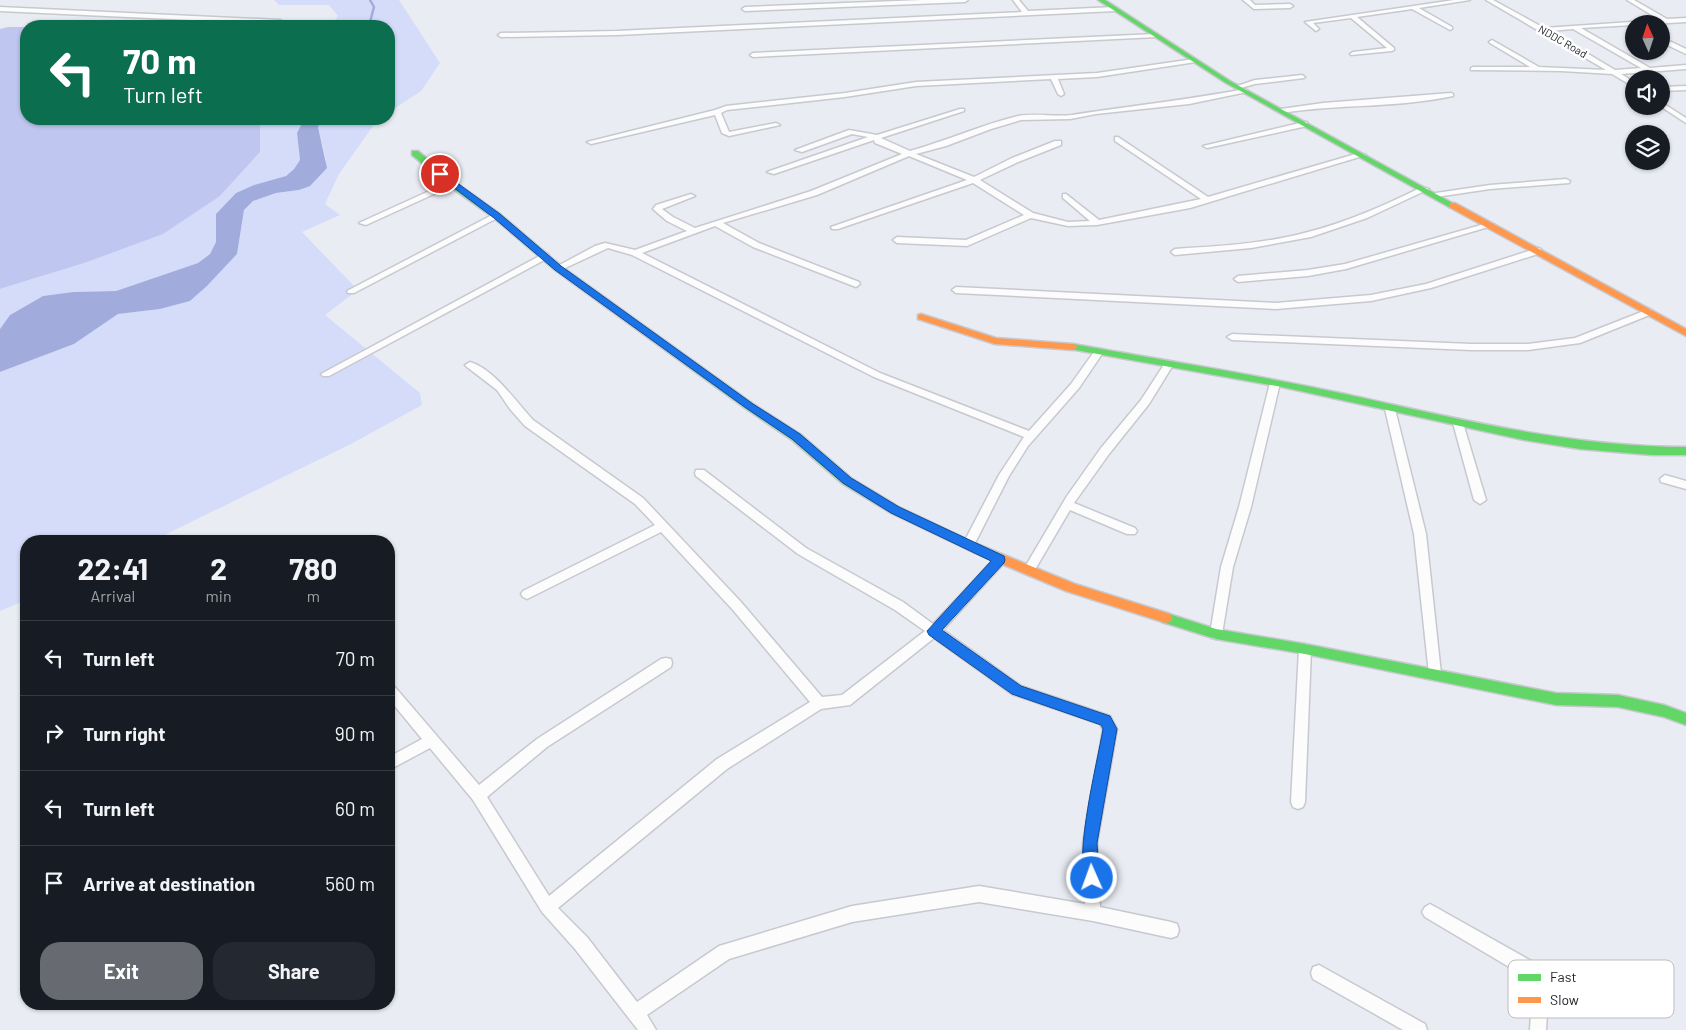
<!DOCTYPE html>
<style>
body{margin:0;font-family:Barlow,sans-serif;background:#242831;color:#f1f3f6;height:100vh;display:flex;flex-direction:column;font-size:19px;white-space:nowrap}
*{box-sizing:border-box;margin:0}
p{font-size:16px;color:#9ea1a6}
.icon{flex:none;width:28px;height:28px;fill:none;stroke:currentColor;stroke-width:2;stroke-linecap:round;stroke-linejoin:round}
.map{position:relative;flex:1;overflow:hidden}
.drawer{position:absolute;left:20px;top:535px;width:375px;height:475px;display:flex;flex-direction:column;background:#171b24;border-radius:20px;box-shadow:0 1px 4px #0004}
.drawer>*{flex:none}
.guide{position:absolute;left:20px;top:20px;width:375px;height:105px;border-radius:20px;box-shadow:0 1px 4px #0004;background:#0b6e4f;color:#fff;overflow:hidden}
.needle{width:32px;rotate:357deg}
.controls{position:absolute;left:1625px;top:15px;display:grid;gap:10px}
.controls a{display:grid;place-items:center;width:45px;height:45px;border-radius:50%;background:#171b24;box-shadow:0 1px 4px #0004;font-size:25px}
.pin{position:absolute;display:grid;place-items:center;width:42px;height:42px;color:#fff;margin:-21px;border:2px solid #fff;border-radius:50%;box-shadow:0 1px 5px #0007}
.me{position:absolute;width:55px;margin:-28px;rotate:358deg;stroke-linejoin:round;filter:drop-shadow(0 0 4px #0008)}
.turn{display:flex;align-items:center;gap:18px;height:105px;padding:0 20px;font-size:22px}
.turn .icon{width:65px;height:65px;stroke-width:2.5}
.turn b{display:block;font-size:35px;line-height:42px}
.eta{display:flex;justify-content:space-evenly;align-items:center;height:85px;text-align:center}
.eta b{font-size:30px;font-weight:700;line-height:35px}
.cta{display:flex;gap:10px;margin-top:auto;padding:10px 20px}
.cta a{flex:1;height:58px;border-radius:20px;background:#686a71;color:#fff;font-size:20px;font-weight:700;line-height:58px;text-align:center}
.cta a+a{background:#242831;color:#f1f3f6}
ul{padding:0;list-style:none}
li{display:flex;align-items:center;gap:15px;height:75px;padding:0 20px;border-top:1px solid #363941}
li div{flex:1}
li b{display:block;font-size:19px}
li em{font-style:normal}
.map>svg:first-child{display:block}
</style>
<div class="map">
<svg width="1686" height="1030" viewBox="0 0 1686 1030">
<rect width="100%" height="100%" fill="#eaecf4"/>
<g fill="#d5dcfa">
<path d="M 274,0 L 399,0 L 440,63 L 421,91 L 389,112 L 389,26 L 331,26 L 338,16 L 329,5 L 279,5 Z"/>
<path d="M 260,119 L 304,119 L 297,133 L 300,160 L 294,169 L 286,176 L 254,185 L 236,193 L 216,214 L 216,242 L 210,254 L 198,263 L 116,291 L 73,292 L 43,296 L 10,315 L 0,329 L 0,289 L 36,278 L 220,196 L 260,152 Z"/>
<path d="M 323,119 L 378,119 L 339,174 L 325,204 L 340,215 L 302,232 L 358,290 L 325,315 L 420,393 L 422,405 L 351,444 L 152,541 L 26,541 L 26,600 L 0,611 L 0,372 L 74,344 L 118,314 L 160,309 L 190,301 L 207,286 L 237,254 L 244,210 L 253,201 L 276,193 L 299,190 L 326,160 L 318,127 Z"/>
</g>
<path fill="#bfc7f0" d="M 8,27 L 26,27 L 26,119 L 260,119 L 260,152 L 220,196 L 163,234 L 87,262 L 0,289 L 0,29 Z"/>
<path fill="#a2acdc" d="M 304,119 L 323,119 L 318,127 L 327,168 L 310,186 L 299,190 L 276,193 L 253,201 L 244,210 L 237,254 L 207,286 L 190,301 L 160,309 L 118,314 L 74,344 L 0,372 L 0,329 L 10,315 L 43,296 L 73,292 L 116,291 L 198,263 L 210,254 L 216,242 L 216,214 L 236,193 L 254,185 L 286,176 L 294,169 L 300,160 L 297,133 Z"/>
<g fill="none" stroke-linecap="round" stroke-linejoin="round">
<path stroke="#a2acdc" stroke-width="2.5" d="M 369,26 L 374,7 L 370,0"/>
<g stroke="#c7c9cf" stroke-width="3">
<g id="street">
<path d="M 922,0 L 968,0 L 965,2 L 745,11 L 742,9 L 745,7 Z"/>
<path d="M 1013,0 L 1019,0 L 1028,11 L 1115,7 L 1118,9 L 1115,11 L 617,35 L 501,37 L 498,35 L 501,33 L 617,31 L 1022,12 Z"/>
<path d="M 1243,0 L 1250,0 L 1255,5 L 1290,4 L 1293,6 L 1290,8 L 1254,9 Z"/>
<path d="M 1454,0 L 1470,0 L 1419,8 L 1452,27 L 1452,29 L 1450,30 L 1412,9 L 1357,17 L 1394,48 L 1394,50 L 1392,51 L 1351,55 L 1350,54 L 1353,52 L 1387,48 L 1351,18 L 1313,23 L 1319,29 L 1316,31 L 1305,22 Z"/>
<path d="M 1486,0 L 1493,0 L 1544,28 L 1660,20 L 1627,0 L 1634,0 L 1667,19 L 1686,18 L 1686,22 L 1581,28 L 1650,68 L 1686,65 L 1686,69 L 1621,74 L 1634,82 L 1634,87 L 1612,74 L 1561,71 L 1471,70 L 1471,68 L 1473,67 L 1530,67 L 1490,43 L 1489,42 L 1492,40 L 1539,67 L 1606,70 ZM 1573,29 L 1641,68 L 1615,70 L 1550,31 Z"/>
<path d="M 0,7 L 280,20 L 283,22 L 280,24 L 0,11 Z"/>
<path d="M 1155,34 L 1157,35 L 1157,37 L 753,57 L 750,55 L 753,53 Z"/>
<path d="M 1661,37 L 1686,49 L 1686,54 L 1661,42 Z"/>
<path d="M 1194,59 L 1197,61 L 1196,62 L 1097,77 L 1058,79 L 1064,94 L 1061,96 L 1058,94 L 1051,79 L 916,86 L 845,97 L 727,110 L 721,113 L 729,132 L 776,123 L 780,125 L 729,136 L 722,133 L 715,115 L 591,144 L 587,142 L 715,110 L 726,106 L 845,93 L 916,82 L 1097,73 Z"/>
<path d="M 1302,75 L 1305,77 L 1304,78 L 1255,84 L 1237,89 L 1234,87 L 1255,80 Z"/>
<path d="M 1686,86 L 1686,90 L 1661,91 L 1661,87 Z"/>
<path d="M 1245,89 L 1248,91 L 1247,92 L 1189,104 L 1096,114 L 1070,119 L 1021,120 L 991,129 L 946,146 L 916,154 L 974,177 L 1012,158 L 1055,141 L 1061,141 L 1061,145 L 1018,162 L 980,180 L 1033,213 L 1068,222 L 1090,221 L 1063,198 L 1063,194 L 1066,194 L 1099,220 L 1201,199 L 1115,141 L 1115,137 L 1118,137 L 1208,197 L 1359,153 L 1366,155 L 1190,208 L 1097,225 L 1068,226 L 1031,218 L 967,246 L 897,243 L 893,240 L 897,237 L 966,240 L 1024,215 L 973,183 L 838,229 L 832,229 L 831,227 L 967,180 L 909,156 L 817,195 L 723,223 L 759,243 L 859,282 L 860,284 L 856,287 L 753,247 L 715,226 L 642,253 L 880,373 L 1029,431 L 1071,384 L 1096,349 L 1102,349 L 1104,351 L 1079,388 L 1028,446 L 1009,476 L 973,547 L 965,547 L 963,544 L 999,475 L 1024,437 L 874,377 L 632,255 L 608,248 L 561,270 L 558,271 L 554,268 L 595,246 L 605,243 L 635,250 L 687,231 L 667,221 L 653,209 L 656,205 L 691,194 L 695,196 L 662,209 L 673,217 L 695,228 L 811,191 L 902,154 L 875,143 L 874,140 L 774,174 L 767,172 L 868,137 L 852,134 L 802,152 L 795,150 L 849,130 L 877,135 L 960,109 L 964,109 L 964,111 L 881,138 L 910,151 C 946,141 981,125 1018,116 C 1036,113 1054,117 1072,115 C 1130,106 1187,100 1245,89 Z"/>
<path d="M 1451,93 L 1453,94 L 1453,96 C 1397,108 1338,104 1281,113 L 1277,111 L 1281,109 L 1323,103 Z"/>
<path d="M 1661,102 L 1686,118 L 1686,123 L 1660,106 L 1661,106 Z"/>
<path d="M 1304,122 L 1307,122 L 1307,126 L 1207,148 L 1203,146 Z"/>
<path d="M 1566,179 L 1570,181 L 1569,183 L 1490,189 L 1436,197 L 1432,195 L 1436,193 L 1490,185 Z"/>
<path d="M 449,182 L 456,184 L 366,225 L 359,223 Z"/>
<path d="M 1422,187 L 1429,189 L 1367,218 L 1311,237 L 1251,248 L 1175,255 L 1171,252 L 1175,249 C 1219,246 1265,244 1308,232 C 1348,222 1385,205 1422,187 Z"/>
<path d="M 494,214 L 501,216 L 354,293 L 348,293 L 347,291 Z"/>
<path d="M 1488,223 L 1495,225 L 1346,269 L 1308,276 L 1238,282 L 1234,279 L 1238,276 L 1308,270 L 1345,264 Z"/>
<path d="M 1538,248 L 1541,249 L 1541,253 L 1431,288 L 1371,301 L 1276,309 L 956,293 L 952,290 L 956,287 L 1276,303 L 1371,295 L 1426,284 Z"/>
<path d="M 545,253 L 548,254 L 548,258 L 329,376 L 323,376 L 321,374 Z"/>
<path d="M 1649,309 L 1652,310 L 1652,314 L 1580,343 L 1528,350 L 1471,350 L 1232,340 L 1227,337 L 1232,334 L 1471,344 L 1528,344 L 1575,338 Z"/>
<path d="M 470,362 C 494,369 516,402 533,420 L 643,498 L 741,602 L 822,697 L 842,695 L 925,631 L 895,610 L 798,554 L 696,476 L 695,473 L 696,470 L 704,470 L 806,548 L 903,602 L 933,624 L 996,557 L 1004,557 L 1006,560 L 1004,563 L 943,630 L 1021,686 L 1110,716 L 1117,729 L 1097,843 L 1100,907 L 1171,922 L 1177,924 L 1179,930 L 1177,936 L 1171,938 L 1093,921 L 979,902 L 852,922 L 729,959 L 647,1015 L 656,1030 L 638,1030 L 575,949 L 542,912 L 473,800 L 430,748 L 389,770 L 389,757 L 422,739 L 389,699 L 389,684 L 394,686 L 479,785 L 537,739 L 661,659 L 666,658 L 671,659 L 672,663 L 671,667 L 547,747 L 487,797 L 549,896 L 717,759 L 810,702 L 733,610 L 661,532 L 527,599 L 523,597 L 521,594 L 523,591 L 655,525 L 635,504 L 525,426 L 510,409 L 497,390 L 467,367 L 465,365 ZM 934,638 L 1012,694 L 1100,724 L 1103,730 L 1083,843 L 1085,904 L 979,886 L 852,906 L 719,946 L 637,1002 L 587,937 L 558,908 L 727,769 L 821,709 L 850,705 Z"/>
<path d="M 1168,362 L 1173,365 L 1149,404 L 1109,454 L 1074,503 L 1135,528 L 1137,531 L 1135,534 L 1127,534 L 1070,510 L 1033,573 L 1025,573 L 1023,570 L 1025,567 L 1067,496 L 1101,448 L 1141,400 L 1165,363 Z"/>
<path d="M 1275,380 L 1280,383 L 1251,507 L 1233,567 L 1222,634 L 1220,638 L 1216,639 L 1212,638 L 1210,634 L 1221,567 L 1239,507 L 1270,383 Z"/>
<path d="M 1390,406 L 1395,409 L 1426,534 L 1441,674 L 1440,678 L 1435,680 L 1430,678 L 1429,674 L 1414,534 L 1385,409 Z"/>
<path d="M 1458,419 L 1463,423 L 1486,500 L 1480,504 L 1474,500 L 1453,423 Z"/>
<path d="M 1665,475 L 1686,481 L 1686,489 L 1661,482 L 1660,479 Z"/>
<path d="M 1305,644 L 1309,645 L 1311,649 L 1305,802 L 1303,807 L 1298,809 L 1293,807 L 1291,802 L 1299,649 L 1301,645 Z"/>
<path d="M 1430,904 L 1533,962 L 1544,972 L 1546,978 L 1548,994 L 1546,1030 L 1530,1030 L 1532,994 L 1530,982 L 1521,974 L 1425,917 L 1422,912 L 1425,907 Z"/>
<path d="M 1319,965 L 1425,1024 L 1427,1030 L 1403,1030 L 1313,979 L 1311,973 L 1313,967 Z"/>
</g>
</g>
<g stroke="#c7c9cf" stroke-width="3">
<g id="fast">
<path d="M 1098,0 L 1105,0 L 1230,81 L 1456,205 L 1449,207 L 1226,83 Z"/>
<path d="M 412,151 L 418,151 L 455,182 L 500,214 L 561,266 L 753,404 L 800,434 L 851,478 L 899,507 L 981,546 L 983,549 L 981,552 L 973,552 L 891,513 L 843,484 L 792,440 L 745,408 L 555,270 L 494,218 L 449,186 L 412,155 Z"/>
<path d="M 1073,344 C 1162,360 1252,374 1340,393 C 1455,418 1568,447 1686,447 L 1686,455 L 1652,455 L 1580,449 L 1524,440 L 1282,387 L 1070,349 L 1068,347 Z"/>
<path d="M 1166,613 L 1216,629 L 1305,644 L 1556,693 L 1618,695 L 1664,705 L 1686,713 L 1686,725 L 1664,717 L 1618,707 L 1556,705 L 1305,654 L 1216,639 L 1162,622 L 1160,618 L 1162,614 Z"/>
</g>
</g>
<g stroke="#c7c9cf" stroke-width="3">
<g id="slow">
<path d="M 1449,203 L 1455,203 L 1686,329 L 1686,336 L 1449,207 Z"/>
<path d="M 921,314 L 996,338 L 1073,344 L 1078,347 L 1073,350 L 995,344 L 918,319 L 918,315 Z"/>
<path d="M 977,544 L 1075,584 L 1170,614 L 1172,618 L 1170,622 L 1166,623 L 1066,591 L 973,552 L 971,549 L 973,546 Z"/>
</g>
</g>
<use href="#street" fill="#fcfcfd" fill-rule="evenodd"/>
<use href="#fast" fill="#63d668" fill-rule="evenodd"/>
<use href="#slow" fill="#ff974d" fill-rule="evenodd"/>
</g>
<path fill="#1a73e8" stroke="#114b97" d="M 437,172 L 442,172 L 500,214 L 561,266 L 753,404 L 800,434 L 851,478 L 899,507 L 1004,556 L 1005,560 L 1004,563 L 942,630 L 1021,686 L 1110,716 L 1117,729 L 1097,843 L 1099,878 L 1097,883 L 1092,885 L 1086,883 C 1074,854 1097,764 1103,729 L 1101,725 L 1012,694 L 929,635 L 927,631 L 991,561 L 891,513 L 843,483 L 792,439 L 746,408 L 555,270 L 494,218 L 437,175 Z"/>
<g text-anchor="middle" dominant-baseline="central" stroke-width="5" stroke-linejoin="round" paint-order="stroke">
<g font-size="11" fill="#22242a" stroke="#fff">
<text transform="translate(1563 41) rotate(30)">NDDC Road</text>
</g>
</g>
<rect x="1508" y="960" width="166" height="58" rx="8" fill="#fff" stroke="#bdbdbf" stroke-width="1"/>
<rect x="1518" y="974" width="23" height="7" fill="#63d668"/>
<rect x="1518" y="997" width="23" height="6" fill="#ff974d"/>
<g font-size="14" fill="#22242a">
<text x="1550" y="982">Fast</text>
<text x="1550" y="1005">Slow</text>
</g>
</svg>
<div class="controls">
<a><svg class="needle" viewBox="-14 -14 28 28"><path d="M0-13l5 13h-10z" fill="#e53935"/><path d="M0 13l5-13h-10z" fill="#9ea1a6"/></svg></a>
<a><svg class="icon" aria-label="sound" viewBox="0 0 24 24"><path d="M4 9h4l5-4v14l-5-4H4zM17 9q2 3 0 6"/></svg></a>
<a><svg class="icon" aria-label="layers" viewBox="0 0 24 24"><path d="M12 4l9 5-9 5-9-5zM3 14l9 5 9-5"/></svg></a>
</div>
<div class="pin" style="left:440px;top:174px;background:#d93025"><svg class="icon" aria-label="arrive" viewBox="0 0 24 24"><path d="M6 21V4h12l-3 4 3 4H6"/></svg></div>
<svg class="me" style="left:1092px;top:878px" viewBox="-20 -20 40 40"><circle r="17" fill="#1a73e8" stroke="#fff" stroke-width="3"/><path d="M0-11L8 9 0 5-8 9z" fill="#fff"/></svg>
<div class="guide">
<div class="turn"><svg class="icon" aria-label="left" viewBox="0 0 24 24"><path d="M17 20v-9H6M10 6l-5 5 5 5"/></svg><div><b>70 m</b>Turn left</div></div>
</div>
<section class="drawer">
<div class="eta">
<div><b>22:41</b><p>Arrival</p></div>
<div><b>2</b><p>min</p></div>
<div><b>780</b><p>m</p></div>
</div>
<ul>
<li><svg class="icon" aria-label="left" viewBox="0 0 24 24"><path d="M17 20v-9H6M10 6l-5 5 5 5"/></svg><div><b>Turn left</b></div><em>70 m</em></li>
<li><svg class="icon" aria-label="right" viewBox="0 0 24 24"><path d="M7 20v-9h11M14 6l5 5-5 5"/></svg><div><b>Turn right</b></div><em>90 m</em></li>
<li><svg class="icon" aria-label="left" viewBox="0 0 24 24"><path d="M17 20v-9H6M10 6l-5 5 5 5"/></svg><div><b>Turn left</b></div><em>60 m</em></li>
<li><svg class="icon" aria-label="arrive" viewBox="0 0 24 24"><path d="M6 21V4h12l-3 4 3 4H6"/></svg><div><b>Arrive at destination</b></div><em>560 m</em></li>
</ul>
<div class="cta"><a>Exit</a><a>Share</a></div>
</section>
</div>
